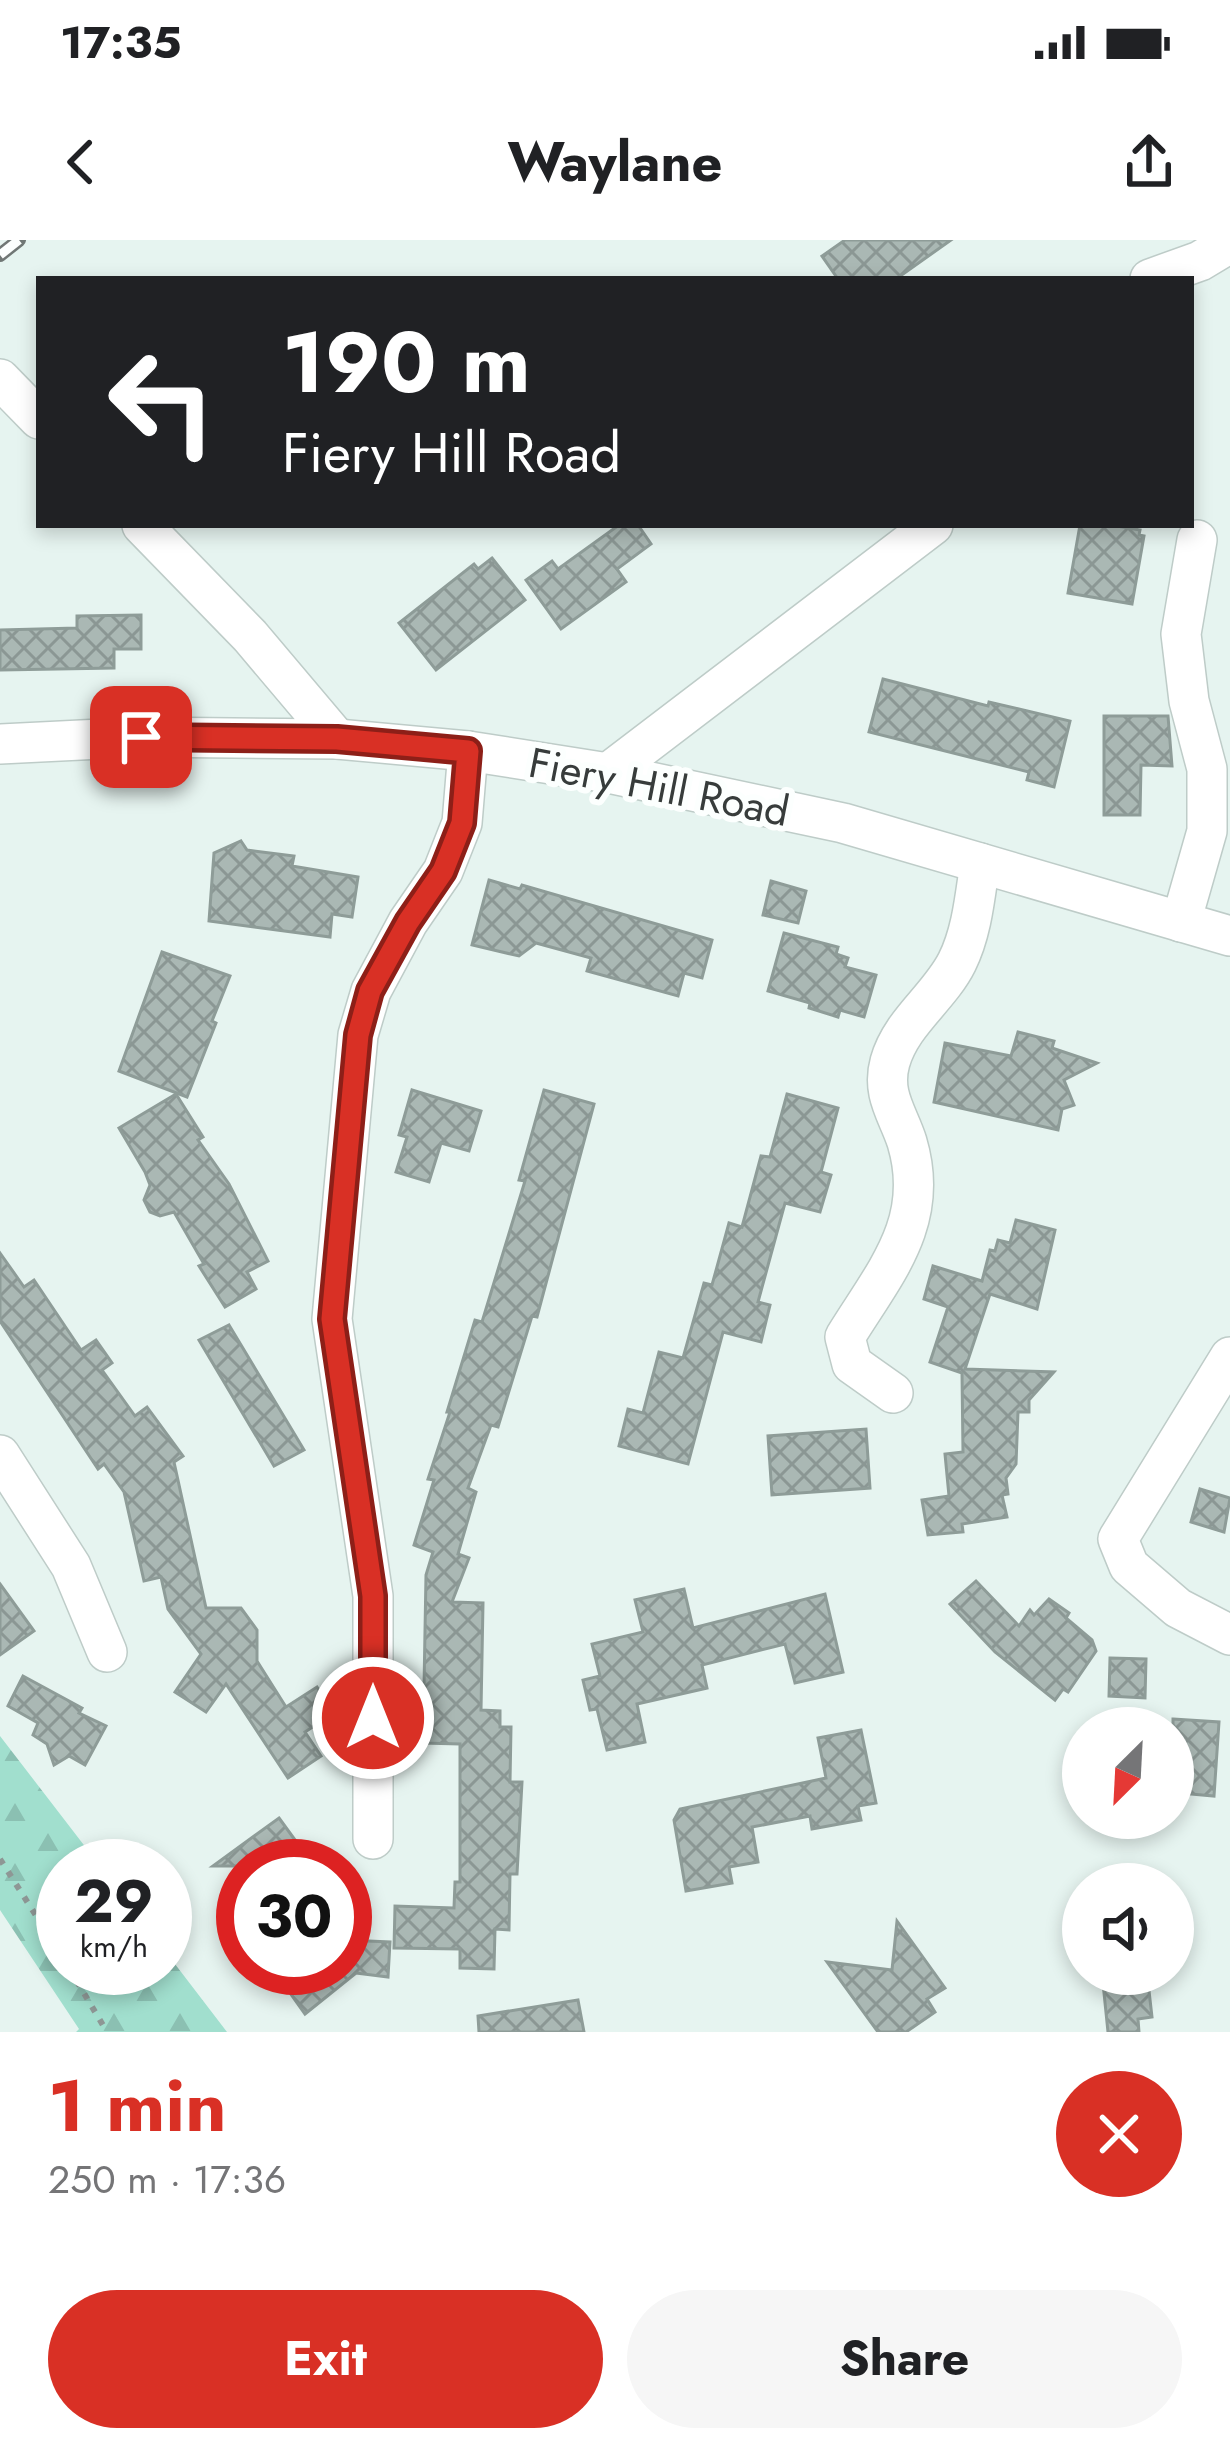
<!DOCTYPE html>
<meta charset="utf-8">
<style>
body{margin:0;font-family:Jost,sans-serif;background:#f6f6f6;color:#202124;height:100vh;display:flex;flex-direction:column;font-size:45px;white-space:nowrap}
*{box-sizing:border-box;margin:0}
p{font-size:39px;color:#757577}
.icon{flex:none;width:66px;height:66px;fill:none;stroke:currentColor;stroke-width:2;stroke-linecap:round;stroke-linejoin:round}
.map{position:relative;height:1792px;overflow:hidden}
.side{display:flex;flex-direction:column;background:#fff;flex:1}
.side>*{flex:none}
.guide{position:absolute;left:36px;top:36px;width:1158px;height:252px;border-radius:0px;box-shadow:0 6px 18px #0003;background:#202124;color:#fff;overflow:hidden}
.needle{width:78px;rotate:204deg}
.buttons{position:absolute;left:1062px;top:1467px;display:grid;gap:24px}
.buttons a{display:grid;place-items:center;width:132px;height:132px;border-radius:50%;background:#fff;box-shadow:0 6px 18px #0003;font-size:60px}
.speed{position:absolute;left:36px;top:1599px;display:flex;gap:24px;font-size:60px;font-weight:700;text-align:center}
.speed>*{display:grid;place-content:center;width:156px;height:156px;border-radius:50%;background:#fff;box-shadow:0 6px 18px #0003;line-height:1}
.speed small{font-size:30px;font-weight:400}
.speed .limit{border:18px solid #d22;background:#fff;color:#111}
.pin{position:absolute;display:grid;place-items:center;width:102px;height:102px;color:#fff;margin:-51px;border-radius:24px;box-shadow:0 6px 18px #0006}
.me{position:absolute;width:132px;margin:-66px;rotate:0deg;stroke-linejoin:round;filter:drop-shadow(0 0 9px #0008)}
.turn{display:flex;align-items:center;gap:42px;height:252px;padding:0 48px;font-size:54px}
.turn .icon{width:156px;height:156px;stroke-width:2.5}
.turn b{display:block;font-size:84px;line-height:102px}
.round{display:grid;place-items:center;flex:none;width:126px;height:126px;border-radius:63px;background:#f6f6f6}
.head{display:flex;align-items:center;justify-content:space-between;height:204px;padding:0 48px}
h1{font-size:72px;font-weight:700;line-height:90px;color:#d93025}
.button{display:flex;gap:24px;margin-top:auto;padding:24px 48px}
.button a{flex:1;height:138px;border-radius:72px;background:#d93025;color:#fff;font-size:48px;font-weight:700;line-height:138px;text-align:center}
.button a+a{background:#f6f6f6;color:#202124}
.status{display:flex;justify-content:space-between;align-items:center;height:84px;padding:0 60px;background:#fff;direction:ltr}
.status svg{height:33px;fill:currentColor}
header{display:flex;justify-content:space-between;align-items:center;height:156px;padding:0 48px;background:#fff;font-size:54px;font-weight:700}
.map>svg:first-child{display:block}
</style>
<div class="status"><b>17:35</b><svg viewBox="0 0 49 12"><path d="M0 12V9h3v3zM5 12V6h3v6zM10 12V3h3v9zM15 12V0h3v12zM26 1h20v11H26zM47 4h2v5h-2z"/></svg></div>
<header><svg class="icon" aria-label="back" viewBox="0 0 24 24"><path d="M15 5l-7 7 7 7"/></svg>Waylane<svg class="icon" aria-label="share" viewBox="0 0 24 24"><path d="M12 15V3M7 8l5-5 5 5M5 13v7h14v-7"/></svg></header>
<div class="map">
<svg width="1230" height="1792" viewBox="0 0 1230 1792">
<defs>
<pattern id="forest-firs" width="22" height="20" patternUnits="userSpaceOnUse" patternTransform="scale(3)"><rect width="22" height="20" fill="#a1dfce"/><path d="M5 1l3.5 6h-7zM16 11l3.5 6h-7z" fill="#8bc0b2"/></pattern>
<pattern id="building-cross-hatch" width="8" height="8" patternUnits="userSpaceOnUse" patternTransform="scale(3)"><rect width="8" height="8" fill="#aab8b4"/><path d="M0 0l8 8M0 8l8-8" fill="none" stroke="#8b9794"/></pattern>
</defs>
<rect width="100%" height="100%" fill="#e6f4f0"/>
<path fill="url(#forest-firs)" d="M 0,1496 L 100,1626 L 63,1626 L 63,1728 L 165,1728 L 165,1711 L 227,1792 L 76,1792 L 79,1789 L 0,1670 Z"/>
<g fill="url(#building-cross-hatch)" stroke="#8e9c98" stroke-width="3">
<path d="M 845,0 L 951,0 L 896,39 L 838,39 L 822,16 Z"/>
<path d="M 619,285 L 638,285 L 651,304 L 617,329 L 626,342 L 561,389 L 526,340 L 552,321 L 558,329 Z"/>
<path d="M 1080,285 L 1111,285 L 1140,290 L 1139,295 L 1144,296 L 1132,364 L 1068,353 Z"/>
<path d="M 492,318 L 525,360 L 436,430 L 399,383 L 474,324 L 478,329 Z"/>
<path d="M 141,375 L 141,409 L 114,409 L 114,428 L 0,430 L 0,390 L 77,388 L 77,376 Z"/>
<path d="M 883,439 L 988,466 L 989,462 L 1070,481 L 1054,547 L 1027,540 L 1029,532 L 869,492 Z"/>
<path d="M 1104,476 L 1168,476 L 1172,526 L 1141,525 L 1140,575 L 1104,575 Z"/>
<path d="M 241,601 L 247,610 L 294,616 L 292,626 L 358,637 L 352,677 L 332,674 L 330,697 L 209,681 L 214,613 Z"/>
<path d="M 489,640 L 520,649 L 522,645 L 712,700 L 702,738 L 684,733 L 678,756 L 587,731 L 591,718 L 536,703 L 519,716 L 472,705 Z"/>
<path d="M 771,641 L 806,651 L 798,683 L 763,675 Z"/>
<path d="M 784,693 L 838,707 L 836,714 L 848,718 L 845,727 L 876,735 L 864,777 L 840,770 L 838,777 L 809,768 L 810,763 L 768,751 Z"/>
<path d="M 162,712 L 230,736 L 212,781 L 216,783 L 187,857 L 119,831 Z"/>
<path d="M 1018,792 L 1054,801 L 1052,808 L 1097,823 L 1064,840 L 1074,865 L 1062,869 L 1058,890 L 934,862 L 945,803 L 1011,816 Z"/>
<path d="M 412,850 L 481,871 L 469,911 L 441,903 L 429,942 L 396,932 L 407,897 L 399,895 Z"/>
<path d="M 544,850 L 594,864 L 537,1077 L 532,1076 L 498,1187 L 491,1185 L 468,1248 L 476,1252 L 458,1314 L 469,1318 L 452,1362 L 483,1363 L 481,1470 L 500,1471 L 500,1487 L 511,1487 L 510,1542 L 522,1542 L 517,1634 L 510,1634 L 509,1690 L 495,1689 L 494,1729 L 460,1728 L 460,1709 L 394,1708 L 395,1666 L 454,1668 L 455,1642 L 460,1642 L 460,1504 L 423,1503 L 426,1335 L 433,1312 L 414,1305 L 434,1240 L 428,1239 L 450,1172 L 447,1172 L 475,1080 L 482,1082 L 525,941 L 519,940 Z"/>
<path d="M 176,854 L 203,897 L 198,900 L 229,944 L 268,1021 L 247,1032 L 256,1049 L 225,1067 L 199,1026 L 204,1024 L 174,972 L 160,976 L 150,972 L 144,960 L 150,945 L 145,932 L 119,888 Z"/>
<path d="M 787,854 L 838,868 L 821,932 L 831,935 L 820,972 L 785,963 L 758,1062 L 770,1065 L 761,1102 L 723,1092 L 688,1224 L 619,1206 L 628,1169 L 643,1173 L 659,1112 L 683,1118 L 704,1043 L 712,1045 L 729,983 L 742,987 L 761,916 L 770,917 Z"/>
<path d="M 1016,980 L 1055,990 L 1037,1069 L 990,1054 L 965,1129 L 1054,1132 L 1029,1160 L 1029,1172 L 1018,1172 L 1016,1224 L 1006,1238 L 1008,1254 L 1002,1255 L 1007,1277 L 962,1284 L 963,1292 L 928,1295 L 922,1260 L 949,1256 L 945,1214 L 963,1212 L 962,1133 L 930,1122 L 948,1067 L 924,1059 L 933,1026 L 982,1041 L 990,1010 L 995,1011 L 998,1000 L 1010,1003 Z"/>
<path d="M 0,1013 L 24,1047 L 34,1040 L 81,1110 L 96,1100 L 112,1123 L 102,1130 L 135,1176 L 147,1167 L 183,1216 L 174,1222 L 206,1368 L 241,1368 L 257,1390 L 257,1421 L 286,1467 L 317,1447 L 334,1473 L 305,1492 L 321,1516 L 288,1538 L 226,1444 L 206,1472 L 175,1452 L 201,1414 L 168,1369 L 161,1337 L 144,1341 L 124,1252 L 104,1224 L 98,1229 L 0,1081 Z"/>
<path d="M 229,1085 L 304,1210 L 274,1226 L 199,1100 Z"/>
<path d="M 866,1189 L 870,1248 L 772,1255 L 768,1196 Z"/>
<path d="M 1200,1249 L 1230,1258 L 1224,1292 L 1191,1282 Z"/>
<path d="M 976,1341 L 1019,1386 L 1030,1370 L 1034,1375 L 1049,1359 L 1069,1373 L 1066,1378 L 1092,1400 L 1096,1411 L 1068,1452 L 1063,1449 L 1055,1460 L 995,1412 L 950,1364 Z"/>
<path d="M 0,1344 L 34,1391 L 0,1415 Z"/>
<path d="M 684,1349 L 693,1388 L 825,1354 L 843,1432 L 795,1443 L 785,1404 L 702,1425 L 707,1448 L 637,1464 L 645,1502 L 607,1510 L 597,1469 L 590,1470 L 583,1440 L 600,1436 L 592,1404 L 643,1392 L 635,1360 Z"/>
<path d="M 1110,1418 L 1146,1419 L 1145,1458 L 1109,1456 Z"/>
<path d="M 23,1436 L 82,1468 L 79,1473 L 106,1486 L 85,1525 L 69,1516 L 54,1525 L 47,1504 L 33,1495 L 38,1483 L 8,1466 Z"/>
<path d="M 1173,1479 L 1219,1482 L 1214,1556 L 1179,1553 L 1180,1541 L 1173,1541 Z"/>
<path d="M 861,1490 L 876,1563 L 858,1566 L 861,1580 L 812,1589 L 810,1576 L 752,1587 L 758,1622 L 729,1627 L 732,1643 L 686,1651 L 674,1580 L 680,1569 L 826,1538 L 818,1498 Z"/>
<path d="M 279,1578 L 314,1626 L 213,1626 Z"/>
<path d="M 897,1681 L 945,1748 L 927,1759 L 935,1772 L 906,1792 L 878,1792 L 827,1722 L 892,1730 Z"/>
<path d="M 345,1700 L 390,1702 L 388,1737 L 356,1733 L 305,1774 L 288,1750 L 318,1728 L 345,1728 Z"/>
<path d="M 1132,1740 L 1133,1744 L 1148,1742 L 1152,1777 L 1138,1779 L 1139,1792 L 1108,1792 L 1103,1743 Z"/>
<path d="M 578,1760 L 584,1792 L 479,1792 L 478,1776 Z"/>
</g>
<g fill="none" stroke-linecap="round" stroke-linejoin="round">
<g stroke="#beccc8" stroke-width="42">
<g id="minor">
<path d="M 1150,39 L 1200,21 L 1230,3"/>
<path d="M 0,139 L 39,179"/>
<path d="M 142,285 L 250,396 L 337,499"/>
<path d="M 0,504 L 141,497 L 337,499 L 468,511 L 608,533 L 843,583 L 1230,696"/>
<path d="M 608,533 L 933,285"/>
<path d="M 1181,682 L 1207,591 L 1207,529 L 1189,461 L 1181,394 L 1197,300"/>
<path d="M 1230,1117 L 1118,1299 L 1129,1326 L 1178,1368 L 1230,1395"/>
<path d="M 893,1153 L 852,1124 L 845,1097 C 885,1032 931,982 907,902 C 898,874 881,854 890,822 C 901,782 939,758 957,722 C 972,692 975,656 980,623"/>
<path d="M 0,1215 L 71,1326 L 107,1412"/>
<path d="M 373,1599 L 373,1356 L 332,1079 L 358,795 L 371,751 L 408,682 L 443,631 L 462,583 L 468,511"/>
</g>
</g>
<g stroke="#8e9795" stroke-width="6" stroke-dasharray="6 9" stroke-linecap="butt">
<path d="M 0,1619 L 63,1718"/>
<path d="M 69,1728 L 107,1792"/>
</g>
<use href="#minor" stroke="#fff" stroke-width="39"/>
<g stroke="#707775" stroke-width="14">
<path id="rail" d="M 0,15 L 19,0"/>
</g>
<use href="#rail" stroke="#fcfffe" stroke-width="9" stroke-dasharray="27" stroke-linecap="butt"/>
</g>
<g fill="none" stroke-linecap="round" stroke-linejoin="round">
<g stroke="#8d1f18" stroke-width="30">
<path id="route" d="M 141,497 L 337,499 L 468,511 L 462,583 L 443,631 L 408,682 L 370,751 L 358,795 L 332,1079 L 373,1356 L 373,1478"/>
</g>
<use href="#route" stroke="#d93025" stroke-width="21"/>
</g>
<g text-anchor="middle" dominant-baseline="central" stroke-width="12" stroke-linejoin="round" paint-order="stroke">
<g font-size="42" fill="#373c3b" stroke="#fcfffe">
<text transform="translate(659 547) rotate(11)">Fiery Hill Road</text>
</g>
</g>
</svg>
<div class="buttons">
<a><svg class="needle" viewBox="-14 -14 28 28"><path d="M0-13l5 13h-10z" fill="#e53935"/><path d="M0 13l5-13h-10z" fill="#757577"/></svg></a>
<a><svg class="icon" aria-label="sound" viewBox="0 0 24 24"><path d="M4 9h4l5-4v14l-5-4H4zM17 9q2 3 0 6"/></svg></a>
</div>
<div class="speed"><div>29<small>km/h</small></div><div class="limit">30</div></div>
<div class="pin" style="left:141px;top:497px;background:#d93025"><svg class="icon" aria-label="arrive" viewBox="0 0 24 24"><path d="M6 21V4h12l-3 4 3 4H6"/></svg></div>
<svg class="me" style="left:373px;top:1478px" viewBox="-20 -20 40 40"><circle r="17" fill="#d93025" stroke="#fff" stroke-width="3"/><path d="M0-11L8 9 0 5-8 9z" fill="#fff"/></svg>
<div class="guide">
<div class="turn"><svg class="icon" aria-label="left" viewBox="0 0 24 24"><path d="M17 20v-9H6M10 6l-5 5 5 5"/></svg><div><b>190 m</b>Fiery Hill Road</div></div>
</div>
</div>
<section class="side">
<div class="head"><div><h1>1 min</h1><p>250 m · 17:36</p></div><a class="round" style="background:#d93025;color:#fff"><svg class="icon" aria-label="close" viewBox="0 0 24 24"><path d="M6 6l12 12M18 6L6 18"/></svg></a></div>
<div class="button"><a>Exit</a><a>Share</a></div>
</section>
